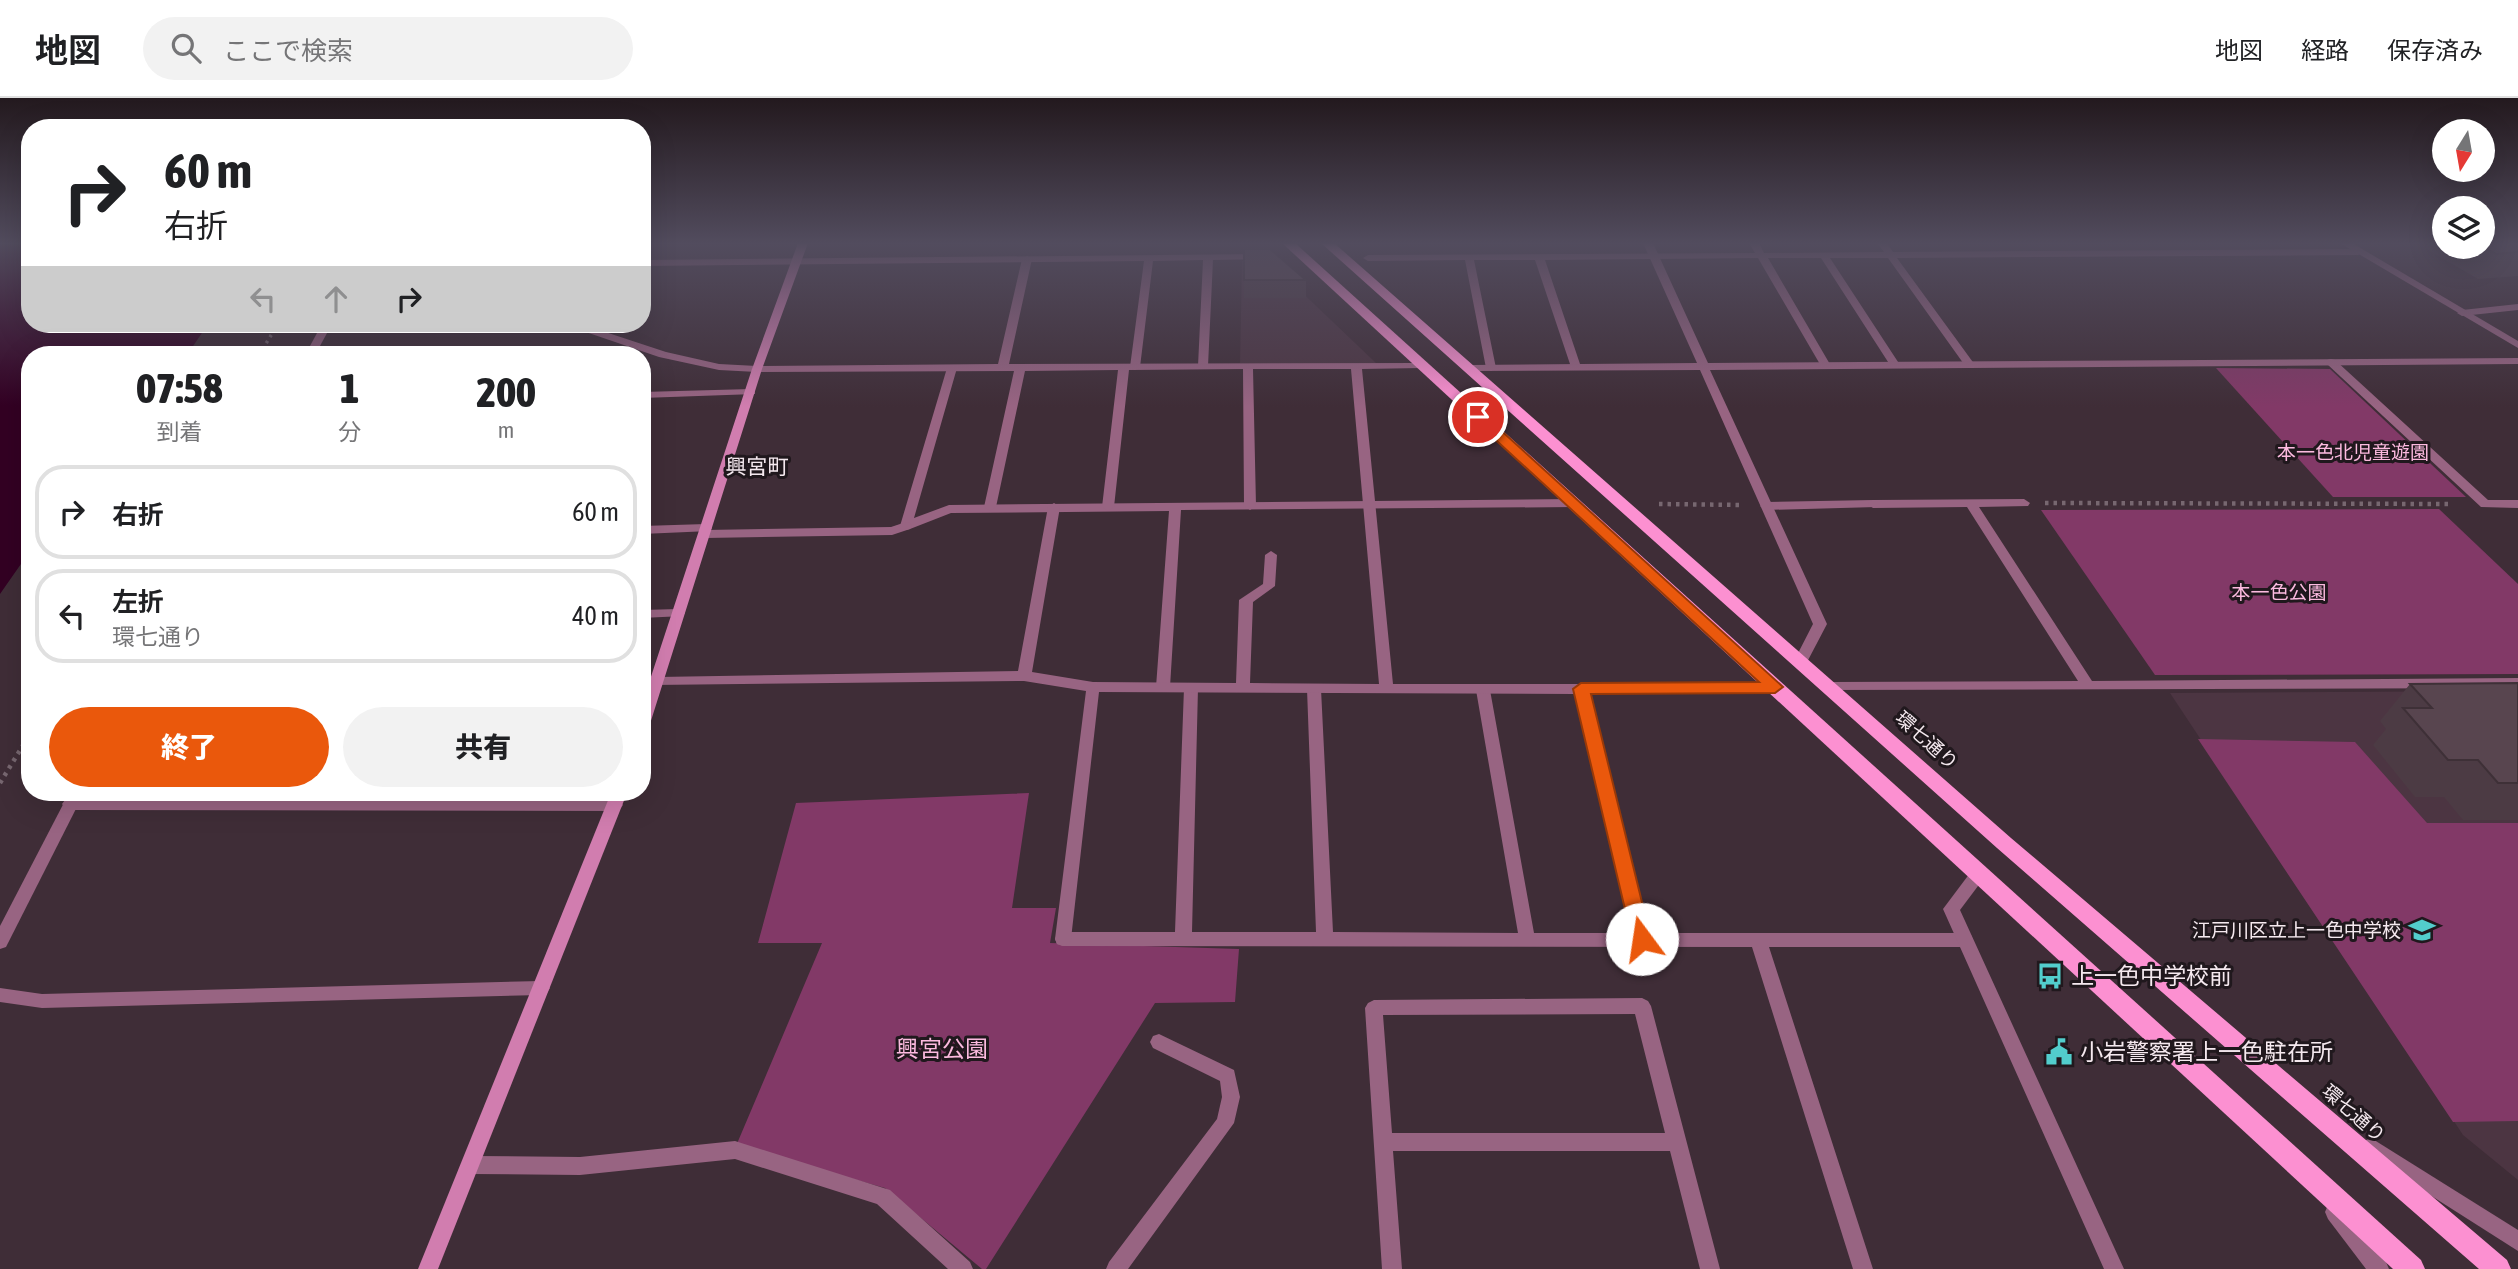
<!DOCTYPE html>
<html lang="ja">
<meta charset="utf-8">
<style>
body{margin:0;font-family:"Asap Condensed","Noto Sans JP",sans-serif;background:#f2f2f2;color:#202124;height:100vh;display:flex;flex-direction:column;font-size:26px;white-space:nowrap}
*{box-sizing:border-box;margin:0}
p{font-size:23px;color:#757577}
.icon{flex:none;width:38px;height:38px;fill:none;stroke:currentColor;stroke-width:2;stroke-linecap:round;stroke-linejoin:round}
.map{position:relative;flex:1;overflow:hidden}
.drawer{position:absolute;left:21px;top:248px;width:630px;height:455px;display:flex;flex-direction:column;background:#fff;border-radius:28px;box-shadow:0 7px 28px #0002}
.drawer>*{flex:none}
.hud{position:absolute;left:21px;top:21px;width:630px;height:214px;border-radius:28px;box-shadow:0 7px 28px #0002;background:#fff;color:#202124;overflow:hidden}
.needle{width:46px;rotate:191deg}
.fabs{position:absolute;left:2432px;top:21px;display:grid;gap:14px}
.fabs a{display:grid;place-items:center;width:63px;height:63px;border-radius:50%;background:#fff;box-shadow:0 7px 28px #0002;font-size:35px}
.pin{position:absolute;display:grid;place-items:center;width:60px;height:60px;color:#fff;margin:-30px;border:4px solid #fff;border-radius:50%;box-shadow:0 2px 7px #0007}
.me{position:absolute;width:77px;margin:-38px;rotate:346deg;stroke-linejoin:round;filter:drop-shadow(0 0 5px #0008)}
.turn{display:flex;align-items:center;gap:24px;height:147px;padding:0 28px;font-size:32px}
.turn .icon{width:91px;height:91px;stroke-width:2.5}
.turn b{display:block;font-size:49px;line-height:60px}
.lanes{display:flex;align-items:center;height:66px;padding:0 28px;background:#0003;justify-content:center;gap:35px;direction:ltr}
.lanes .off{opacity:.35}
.eta{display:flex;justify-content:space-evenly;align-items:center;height:119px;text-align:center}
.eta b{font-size:42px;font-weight:800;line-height:49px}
.primary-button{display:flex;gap:14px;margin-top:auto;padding:14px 28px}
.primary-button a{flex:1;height:80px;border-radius:42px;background:#ea580c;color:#fff;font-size:28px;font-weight:800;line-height:80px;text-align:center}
.primary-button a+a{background:#f2f2f2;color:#202124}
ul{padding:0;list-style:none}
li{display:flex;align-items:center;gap:21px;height:94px;margin:0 14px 10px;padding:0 14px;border:4px solid #e0e0e0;border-radius:28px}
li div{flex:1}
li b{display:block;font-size:26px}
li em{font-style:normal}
header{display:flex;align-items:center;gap:42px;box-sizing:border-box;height:98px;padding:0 35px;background:#fff;border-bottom:2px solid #e0e0e0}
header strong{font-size:33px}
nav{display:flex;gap:38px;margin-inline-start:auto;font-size:24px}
.search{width:490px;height:63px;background:#f2f2f2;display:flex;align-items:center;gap:18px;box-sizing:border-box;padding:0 24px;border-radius:38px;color:#757577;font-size:26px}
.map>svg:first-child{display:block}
</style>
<header>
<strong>地図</strong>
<div class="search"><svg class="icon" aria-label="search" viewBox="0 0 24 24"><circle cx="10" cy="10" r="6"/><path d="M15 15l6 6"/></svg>ここで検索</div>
<nav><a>地図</a><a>経路</a><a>保存済み</a></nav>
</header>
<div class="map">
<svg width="2518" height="1171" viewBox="0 0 2518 1171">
<rect width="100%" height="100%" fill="#3f2d37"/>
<g fill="#4c3542">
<path d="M 1242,163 L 1269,163 L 1376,265 L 1240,265 Z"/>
<path d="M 2518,593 L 2518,1082 L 2463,1037 L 2170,595 Z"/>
</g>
<g fill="#823967">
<path d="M 2216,270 L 2330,271 L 2466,399 L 2333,399 Z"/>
<path d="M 2439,411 L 2518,486 L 2518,576 L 2155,577 L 2041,412 Z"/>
<path d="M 2198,641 L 2355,644 L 2427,725 L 2518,725 L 2518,1023 L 2453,1024 Z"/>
<path d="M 1029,695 L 1012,810 L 1056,810 L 1050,845 L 1239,851 L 1235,904 L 1155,905 L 986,1171 L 982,1171 L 885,1090 L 736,1048 L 822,845 L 758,845 L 796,705 Z"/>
</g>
<path fill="#330023" d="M 0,145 L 30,145 L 30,226 L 208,226 L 187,257 L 30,257 L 30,453 L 0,496 Z"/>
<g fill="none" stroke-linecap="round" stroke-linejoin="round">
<path stroke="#776770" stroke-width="3.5" stroke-dasharray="2.5 4.5" stroke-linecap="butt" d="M 259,257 L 278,226"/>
<g stroke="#776770" stroke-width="4.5" stroke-dasharray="3.5 5" stroke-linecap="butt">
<path d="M 2045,405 L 2452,406"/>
<path d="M 1659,406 L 1741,407"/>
<path d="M 0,685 L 30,636"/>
</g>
<g fill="#986482" fill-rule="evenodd">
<path d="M 1749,145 L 1759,145 L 1764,155 L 1884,154 L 1877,145 L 1887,145 L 1893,154 L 2358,151 L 2363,154 L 2358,157 L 1897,160 L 1975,267 L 1970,270 L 1966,269 L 1888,160 L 1830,160 L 1900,267 L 1895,270 L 1890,267 L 1821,160 L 1768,160 L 1831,268 L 1826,271 L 1821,268 L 1758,160 L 1545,162 L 1581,269 L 1576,272 L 1571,269 L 1535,162 L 1474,162 L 1496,270 L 1491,273 L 1486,270 L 1465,162 L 1368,163 L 1363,160 L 1368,157 L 1755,155 Z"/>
<path d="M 1263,156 L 1266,157 L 1266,161 L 1213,162 L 1208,268 L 1203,271 L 1198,268 L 1203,162 L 1153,163 L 1140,269 L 1135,272 L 1130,269 L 1144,163 L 642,168 L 642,162 Z"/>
<path d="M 2518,206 L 2518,212 L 2462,218 L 2457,215 L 2462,212 Z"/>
<path d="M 2331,261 L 2335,262 L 2488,402 L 2518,402 L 2518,410 L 2481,409 L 2327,266 L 2327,262 Z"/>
<path d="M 952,267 L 957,270 L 914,420 L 949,407 L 1574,401 L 1580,405 L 1574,409 L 1181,412 L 1170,589 L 1163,594 L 1156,589 L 1169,413 L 951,415 L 910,431 L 906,432 L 900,428 L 947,270 Z"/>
<path d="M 1873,402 L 1879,406 L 1877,409 L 1766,412 L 1760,408 L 1766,404 Z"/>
<path d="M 706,426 L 710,427 L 712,430 L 710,433 L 642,436 L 642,428 Z"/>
<path d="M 678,511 L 685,515 L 683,518 L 642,520 L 642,512 Z"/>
<path d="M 1191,585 L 1198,590 L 1192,834 L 1316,834 L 1307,591 L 1314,586 L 1321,591 L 1333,834 L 1518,835 L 1476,592 L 1483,587 L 1490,592 L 1534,835 L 1965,835 L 1971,837 L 1973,842 L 1971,847 L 1965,849 L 1769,849 L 1873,1171 L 1853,1171 L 1752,849 L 1063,848 L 1057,846 L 1055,841 L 1057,836 L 1063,834 L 1175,834 L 1184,590 Z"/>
<path d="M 70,700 L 615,701 L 620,703 L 623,707 L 620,711 L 615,713 L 70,712 L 65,710 L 62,706 L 65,702 Z"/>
<path d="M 1642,900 L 1648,903 L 1651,908 L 1720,1171 L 1700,1171 L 1670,1053 L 1393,1053 L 1402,1171 L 1382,1171 L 1365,910 L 1368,905 L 1374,902 ZM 1635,916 L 1665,1035 L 1392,1035 L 1383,917 Z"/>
<path d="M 1159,936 L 1234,972 L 1240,999 L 1234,1025 L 1128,1171 L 1106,1171 L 1109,1164 L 1217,1021 L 1222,999 L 1220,983 L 1153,950 L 1150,944 L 1153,938 Z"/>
</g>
<g fill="#986482" fill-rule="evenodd">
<path d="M 1643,145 L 1653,145 L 1708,265 L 2518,260 L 2518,266 L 1710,272 L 1827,526 L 1806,566 L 1801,568 L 1794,563 L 1813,526 L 1700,272 L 1470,273 L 1465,270 L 1470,267 L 1697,265 Z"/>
<path d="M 2340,145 L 2352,145 L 2518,243 L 2518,250 Z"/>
<path d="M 1027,158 L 1032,161 L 1009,266 L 1425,265 L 1425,269 L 1421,270 L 1362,271 L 1393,586 L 1780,586 L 1782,589 L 1780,592 L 1775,594 L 1589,596 L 1650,841 L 1648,846 L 1642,848 L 1636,846 L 1634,841 L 1575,596 L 1099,594 L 1071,841 L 1069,846 L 1063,848 L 1057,846 L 1055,841 L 1086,593 L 1024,583 L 653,587 L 651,584 L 653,581 L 658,579 L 1018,573 L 1048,409 L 1054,405 L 1060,409 L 1032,574 L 1093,584 L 1236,585 L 1239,502 L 1263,486 L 1265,457 L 1271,453 L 1277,457 L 1275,488 L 1253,504 L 1250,585 L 1379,586 L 1351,271 L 1253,271 L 1256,408 L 1250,412 L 1244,408 L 1243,271 L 1129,272 L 1114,409 L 1108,413 L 1102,409 L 1118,272 L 1025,273 L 996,409 L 990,413 L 984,409 L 1014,273 L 757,274 L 719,272 L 659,259 L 580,232 L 540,229 L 535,226 L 581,226 L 666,254 L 719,266 L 757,268 L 998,266 L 1022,161 Z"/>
<path d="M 322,226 L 332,226 L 315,257 L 305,257 Z"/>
<path d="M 751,291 L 755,292 L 755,296 L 642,300 L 642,294 Z"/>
<path d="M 2024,401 L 2030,405 L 2028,408 L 1979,409 L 2092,583 L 2518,580 L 2518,590 L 1826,592 L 1824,589 L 1831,584 L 2078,583 L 1967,409 L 1873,410 L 1867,406 L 1873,402 Z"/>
<path d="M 906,424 L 910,425 L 912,428 L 910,431 L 892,437 L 705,440 L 699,436 L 705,432 L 891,429 Z"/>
<path d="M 69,695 L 84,695 L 6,849 L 0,851 L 0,828 Z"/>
<path d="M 1979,770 L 1985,771 L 1987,776 L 1960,812 L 2124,1171 L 2104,1171 L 1943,811 L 1973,771 Z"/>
<path d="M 541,883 L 547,885 L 550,890 L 547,895 L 541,897 L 42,910 L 0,904 L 0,890 L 42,896 Z"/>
<path d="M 2371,1040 L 2518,1132 L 2518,1153 L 2364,1055 L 2362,1049 L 2364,1043 Z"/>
<path d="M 735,1043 L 890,1092 L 970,1164 L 973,1171 L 948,1171 L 877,1106 L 735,1061 L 580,1077 L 471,1076 L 464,1073 L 461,1067 L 464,1061 L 471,1058 L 580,1059 Z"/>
<path d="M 2335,1104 L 2342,1107 L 2386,1164 L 2389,1171 L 2366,1171 L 2328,1121 L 2325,1114 L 2328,1107 Z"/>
</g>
<g fill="#d17daf" fill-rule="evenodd">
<path d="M 798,145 L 808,145 L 762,271 L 649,629 L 642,634 L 642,606 L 752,271 Z"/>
<path d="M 611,695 L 627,695 L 438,1171 L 418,1171 Z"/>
</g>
<g fill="#fc90d1" fill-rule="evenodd">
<path d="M 1282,145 L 1295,145 L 2421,1162 L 2425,1171 L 2393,1171 Z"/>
<path d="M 1321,145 L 1334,145 L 2011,740 L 2507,1162 L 2511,1171 L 2479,1171 L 1997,750 Z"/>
</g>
</g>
<g fill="#4c3b44">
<path d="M 2428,145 L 2445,145 L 2445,149 L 2483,149 L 2518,145 L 2518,178 L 2478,181 L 2425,150 Z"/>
<path d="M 1244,151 L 1306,182 L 1306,200 L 1244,200 Z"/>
<path d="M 2518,585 L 2518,722 L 2463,722 L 2444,699 L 2415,699 L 2373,647 L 2386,631 L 2380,623 L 2410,586 Z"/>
</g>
<g fill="#58454f" stroke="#3e3037" stroke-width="2">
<path d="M 2483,145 L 2518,145 L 2518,154 L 2496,156 L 2483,149 Z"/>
<path d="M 1244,151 L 1270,151 L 1306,182 L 1244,182 Z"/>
<path d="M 2518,585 L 2518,685 L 2498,685 L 2478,662 L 2448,662 L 2403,610 L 2432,610 L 2410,586 Z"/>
</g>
<linearGradient id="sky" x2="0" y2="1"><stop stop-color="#23191e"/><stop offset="0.47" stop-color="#524c5e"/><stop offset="1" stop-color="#524c5e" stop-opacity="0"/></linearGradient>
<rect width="2518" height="309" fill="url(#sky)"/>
<path fill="#ea580c" stroke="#983908" stroke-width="2" d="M 1474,316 L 1483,316 L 1783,589 L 1775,595 L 1591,596 L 1651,841 L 1649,847 L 1635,847 L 1632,841 L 1573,591 L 1581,585 L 1759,584 L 1474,322 Z"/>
<defs>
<g id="school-bare" transform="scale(2.1)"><path d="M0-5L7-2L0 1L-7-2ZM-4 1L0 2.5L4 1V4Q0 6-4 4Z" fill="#52cdcc" stroke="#20181d" stroke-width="2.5" paint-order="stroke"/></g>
<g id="bus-bare" transform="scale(2.1)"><path d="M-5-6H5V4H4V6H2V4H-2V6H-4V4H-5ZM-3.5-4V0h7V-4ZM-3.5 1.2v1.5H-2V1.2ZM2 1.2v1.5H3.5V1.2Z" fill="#52cdcc" stroke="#20181d" stroke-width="2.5" paint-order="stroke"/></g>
<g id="civic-bare" transform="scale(2.1)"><path d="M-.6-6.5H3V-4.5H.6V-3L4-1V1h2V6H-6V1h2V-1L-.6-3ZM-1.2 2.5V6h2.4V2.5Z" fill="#52cdcc" stroke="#20181d" stroke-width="2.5" paint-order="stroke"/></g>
</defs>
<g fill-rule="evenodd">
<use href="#school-bare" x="2422" y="832"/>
<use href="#bus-bare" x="2050" y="878"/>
<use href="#civic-bare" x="2059" y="954"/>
</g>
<g text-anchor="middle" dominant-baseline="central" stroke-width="6" stroke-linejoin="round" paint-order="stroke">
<g font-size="19" fill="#fcbadf" stroke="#20181d">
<text x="2353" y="354">本一色北児童遊園</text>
<text x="2279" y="494">本一色公園</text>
</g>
<g font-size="19" fill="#f5e9ef" stroke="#20181d">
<text transform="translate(1927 642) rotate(42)">環七通り</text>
<text transform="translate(2354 1015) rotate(41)">環七通り</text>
</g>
<g font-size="19" fill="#f5e9ef" stroke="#20181d" text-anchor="end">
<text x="2401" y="832">江戸川区立上一色中学校</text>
</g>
<g font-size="21" fill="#f5e9ef" stroke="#20181d">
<text x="757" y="368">興宮町</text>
</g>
<g font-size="23" fill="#f5e9ef" stroke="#20181d" text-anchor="start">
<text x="2071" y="878">上一色中学校前</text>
<text x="2080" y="954">小岩警察署上一色駐在所</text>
</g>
<g font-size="23" fill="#fcbadf" stroke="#20181d">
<text x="942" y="951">興宮公園</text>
</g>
</g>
</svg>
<div class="fabs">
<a><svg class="needle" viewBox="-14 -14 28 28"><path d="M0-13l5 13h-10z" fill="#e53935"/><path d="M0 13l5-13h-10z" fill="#757577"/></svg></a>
<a><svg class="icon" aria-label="layers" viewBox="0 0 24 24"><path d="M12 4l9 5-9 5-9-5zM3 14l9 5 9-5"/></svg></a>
</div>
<div class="pin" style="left:1478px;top:319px;background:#d93025"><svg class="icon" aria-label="arrive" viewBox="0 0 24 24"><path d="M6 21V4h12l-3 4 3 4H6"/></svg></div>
<svg class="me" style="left:1642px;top:841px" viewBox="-20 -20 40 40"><circle r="19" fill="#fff"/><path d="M0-13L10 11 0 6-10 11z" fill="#ea580c"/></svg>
<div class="hud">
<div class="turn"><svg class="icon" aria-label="right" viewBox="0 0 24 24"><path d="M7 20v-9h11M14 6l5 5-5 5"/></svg><div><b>60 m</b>右折</div></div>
<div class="lanes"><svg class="icon off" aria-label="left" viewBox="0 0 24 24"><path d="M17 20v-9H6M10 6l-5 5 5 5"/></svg><svg class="icon off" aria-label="ahead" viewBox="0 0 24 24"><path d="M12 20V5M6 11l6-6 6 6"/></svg><svg class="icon" aria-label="right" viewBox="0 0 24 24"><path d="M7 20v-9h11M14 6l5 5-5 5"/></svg></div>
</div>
<section class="drawer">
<div class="eta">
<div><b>07:58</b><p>到着</p></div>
<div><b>1</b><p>分</p></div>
<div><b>200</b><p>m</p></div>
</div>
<ul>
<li><svg class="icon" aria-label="right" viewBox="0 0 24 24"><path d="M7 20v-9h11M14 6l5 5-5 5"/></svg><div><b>右折</b></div><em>60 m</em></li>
<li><svg class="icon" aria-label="left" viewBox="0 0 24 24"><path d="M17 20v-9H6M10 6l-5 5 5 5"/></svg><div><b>左折</b><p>環七通り</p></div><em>40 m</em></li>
</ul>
<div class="primary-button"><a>終了</a><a>共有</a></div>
</section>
</div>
